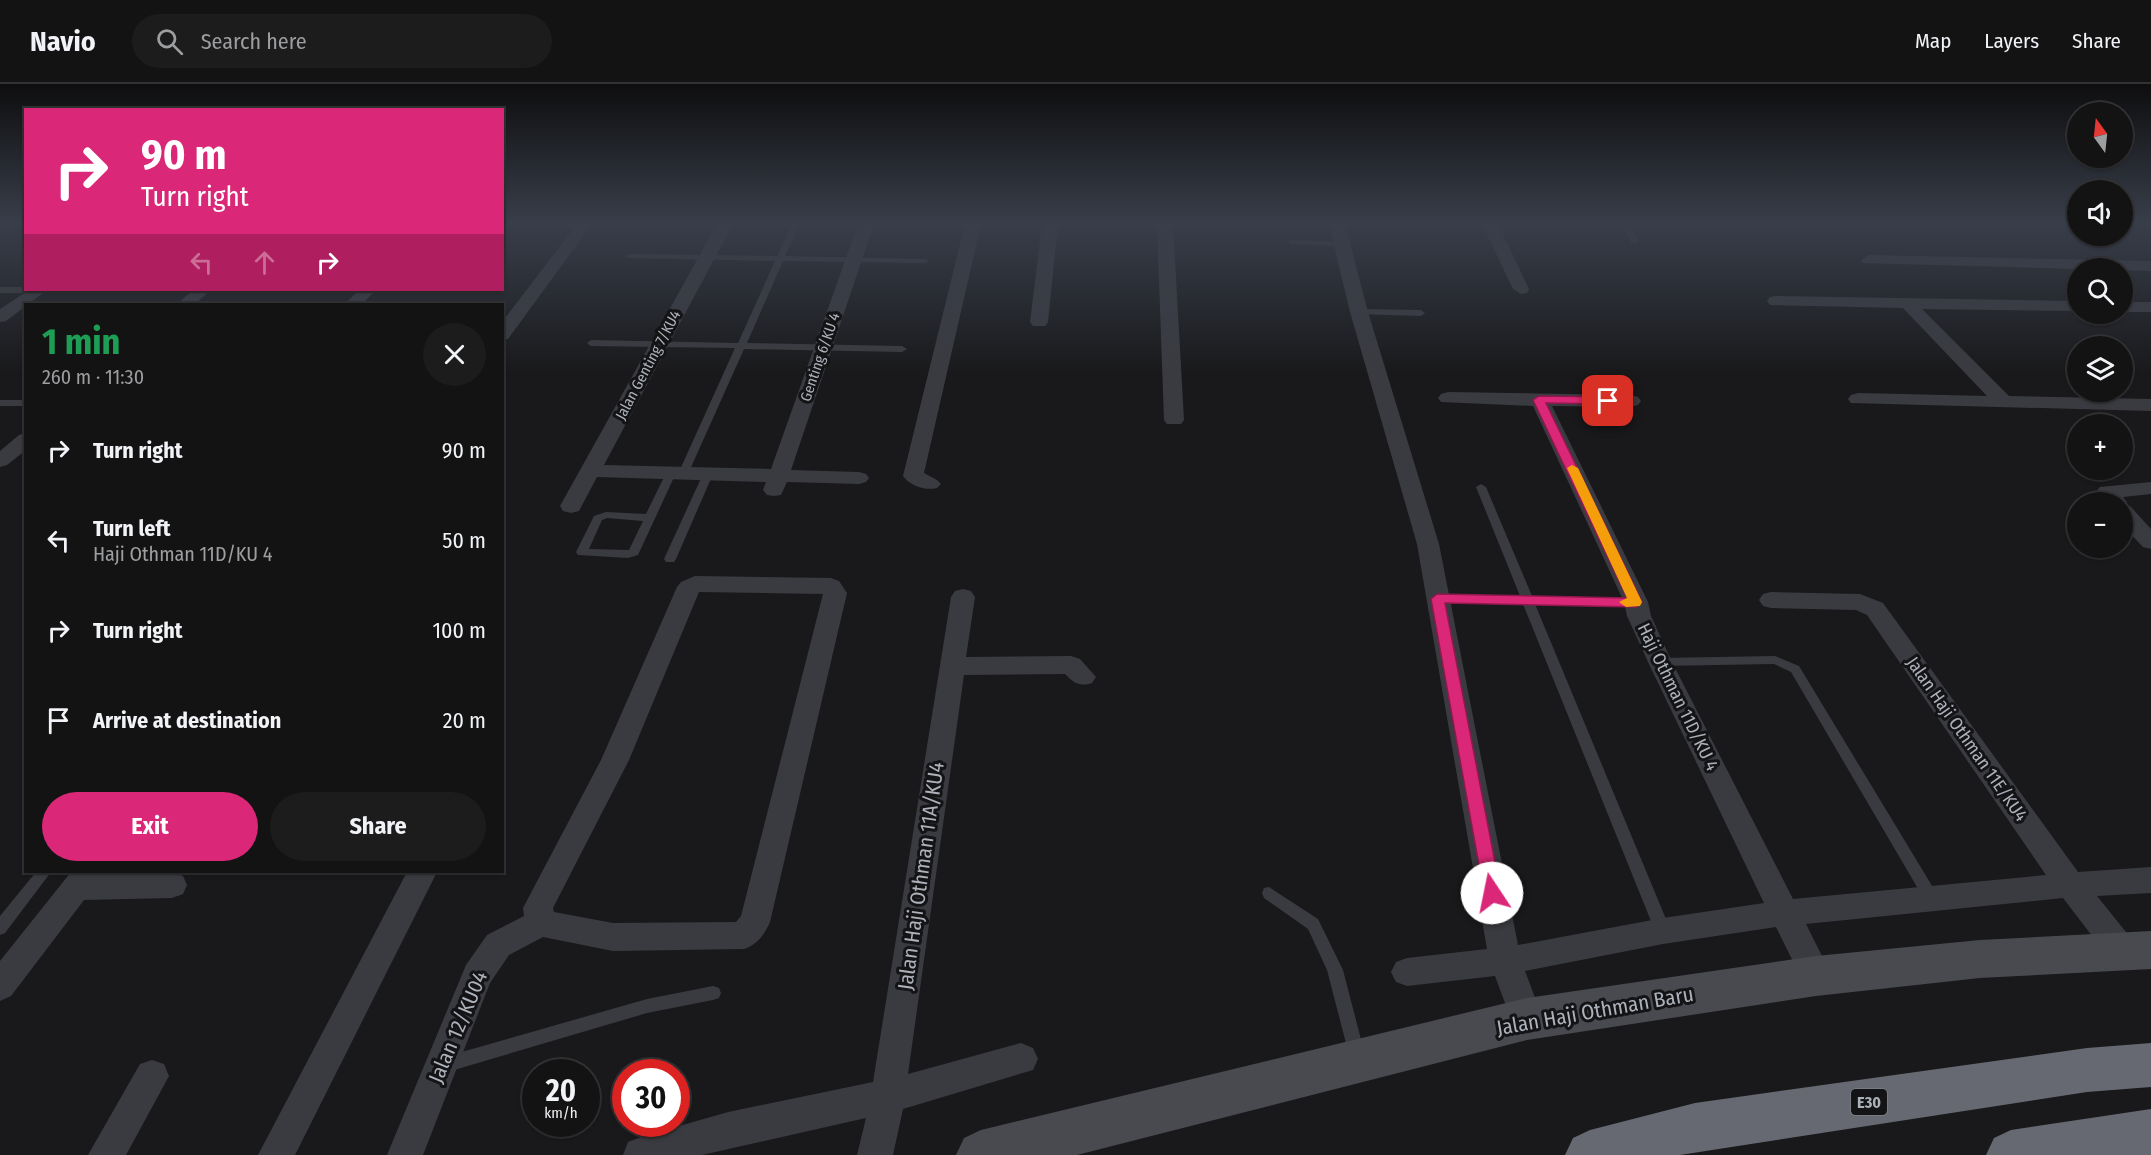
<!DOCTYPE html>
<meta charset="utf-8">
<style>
body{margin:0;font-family:"Fira Sans Condensed",sans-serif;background:#1c1c1d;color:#f1f3f6;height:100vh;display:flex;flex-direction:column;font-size:22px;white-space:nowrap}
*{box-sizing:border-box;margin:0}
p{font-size:20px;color:#9d9ea0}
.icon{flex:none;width:33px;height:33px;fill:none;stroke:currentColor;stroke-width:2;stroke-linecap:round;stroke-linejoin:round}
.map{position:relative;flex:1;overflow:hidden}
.sheet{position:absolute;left:24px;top:219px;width:480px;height:570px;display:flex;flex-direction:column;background:#131314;border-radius:0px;box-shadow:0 2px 4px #0004,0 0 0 2px #323234}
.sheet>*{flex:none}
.banner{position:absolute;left:24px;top:24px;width:480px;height:183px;border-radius:0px;box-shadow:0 2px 4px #0004,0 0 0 2px #323234;background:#db2777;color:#fff;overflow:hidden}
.needle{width:39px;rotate:345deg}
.fabs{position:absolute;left:2067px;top:18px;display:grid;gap:12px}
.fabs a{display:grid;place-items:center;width:66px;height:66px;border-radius:50%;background:#131314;box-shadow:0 2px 4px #0004,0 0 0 2px #323234;font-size:30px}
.speed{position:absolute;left:522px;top:975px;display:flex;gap:12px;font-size:30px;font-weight:700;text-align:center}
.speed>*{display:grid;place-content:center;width:78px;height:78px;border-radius:50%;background:#131314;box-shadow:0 2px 4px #0004,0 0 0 2px #323234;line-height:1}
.speed small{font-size:15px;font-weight:400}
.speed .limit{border:9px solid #d22;background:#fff;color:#111}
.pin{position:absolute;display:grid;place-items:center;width:51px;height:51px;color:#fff;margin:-26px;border-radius:12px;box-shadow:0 3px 9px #0006}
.me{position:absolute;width:66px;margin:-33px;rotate:349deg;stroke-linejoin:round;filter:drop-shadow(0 0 4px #0008)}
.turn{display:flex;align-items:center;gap:21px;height:126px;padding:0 18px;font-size:27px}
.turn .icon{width:78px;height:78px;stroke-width:2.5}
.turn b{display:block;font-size:42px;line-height:51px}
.lanes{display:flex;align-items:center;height:57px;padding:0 18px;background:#0003;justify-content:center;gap:30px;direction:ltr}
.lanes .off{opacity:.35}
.round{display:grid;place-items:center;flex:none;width:63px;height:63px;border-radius:32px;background:#1c1c1d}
.overview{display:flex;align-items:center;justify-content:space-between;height:102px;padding:0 18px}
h1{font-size:36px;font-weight:700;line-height:45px;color:#1e9e55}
.cta{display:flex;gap:12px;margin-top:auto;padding:12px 18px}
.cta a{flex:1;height:69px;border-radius:36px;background:#db2777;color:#fff;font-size:24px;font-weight:700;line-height:69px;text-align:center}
.cta a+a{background:#1c1c1d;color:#f1f3f6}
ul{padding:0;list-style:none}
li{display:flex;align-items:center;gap:18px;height:90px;padding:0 18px}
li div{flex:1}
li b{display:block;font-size:22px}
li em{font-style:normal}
header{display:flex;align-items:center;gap:36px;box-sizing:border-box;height:84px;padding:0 30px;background:#131314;border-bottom:2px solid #323234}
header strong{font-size:28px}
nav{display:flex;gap:33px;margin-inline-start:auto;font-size:21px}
.search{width:420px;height:54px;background:#1c1c1d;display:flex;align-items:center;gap:15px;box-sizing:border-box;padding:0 21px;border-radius:33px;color:#9d9ea0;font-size:22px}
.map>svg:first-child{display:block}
</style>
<header>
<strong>Navio</strong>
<div class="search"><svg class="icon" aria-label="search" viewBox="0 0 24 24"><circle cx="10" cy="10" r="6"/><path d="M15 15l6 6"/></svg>Search here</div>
<nav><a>Map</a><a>Layers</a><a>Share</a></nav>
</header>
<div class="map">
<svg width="2151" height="1071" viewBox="0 0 2151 1071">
<rect width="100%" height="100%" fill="#19191b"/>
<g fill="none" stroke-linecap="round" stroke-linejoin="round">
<g fill="#3a3b40" fill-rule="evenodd">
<path d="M 792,140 L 800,140 L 785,172 L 925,175 L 929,177 L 925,179 L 783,177 L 747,259 L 902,262 L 907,265 L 902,268 L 744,265 L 688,390 L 687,392 L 679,392 L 678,390 L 735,264 L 591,262 L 587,259 L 591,256 L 738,259 L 775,177 L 629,174 L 625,172 L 629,170 L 777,172 Z"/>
<path d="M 1622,140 L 1630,140 L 1638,157 L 1637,159 L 1631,159 Z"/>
<path d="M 1289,156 L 1342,158 L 1346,160 L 1342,162 L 1292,160 L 1289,160 Z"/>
<path d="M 0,203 L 26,203 L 26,206 L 43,206 L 39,209 L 0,209 Z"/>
<path d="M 1359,225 L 1421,226 L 1425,229 L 1421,232 L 1356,230 L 1356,226 Z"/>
<rect x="0" y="316" width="26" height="6"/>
<path d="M 671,386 L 676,389 L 638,471 L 628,474 L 578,471 L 576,468 L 594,432 L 606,428 L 646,430 L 666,389 ZM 607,434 L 643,437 L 629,466 L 589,465 L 602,436 Z"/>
<path d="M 708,387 L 713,390 L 676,475 L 674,478 L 666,478 L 664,475 L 703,390 Z"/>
<path d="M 1481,400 L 1486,403 L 1532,512 L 1636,514 L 1642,518 L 1636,522 L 1535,520 L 1671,847 L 1668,852 L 1663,854 L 1658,852 L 1655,847 L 1523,520 L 1437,519 L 1431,515 L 1437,511 L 1520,512 L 1476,403 Z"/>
<path d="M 1775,572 L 1799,582 L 1937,810 L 1940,815 L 1937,820 L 1932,821 L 1927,820 L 1791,588 L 1774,580 L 1660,582 L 1654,578 L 1660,574 Z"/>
<path d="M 36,788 L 51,788 L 5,849 L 0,851 L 0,832 Z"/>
<path d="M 1269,803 L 1318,835 L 1343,886 L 1365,971 L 1363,977 L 1357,979 L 1351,977 L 1349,971 L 1327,886 L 1308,845 L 1264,814 L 1262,809 L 1264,804 Z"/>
<path d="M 713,902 L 719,904 L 721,909 L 719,914 L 713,916 L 647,929 L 444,989 L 438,987 L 436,981 L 438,975 L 444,973 L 647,915 Z"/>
</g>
<g fill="#3a3b40" fill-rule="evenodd">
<path d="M 577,140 L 592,140 L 508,255 L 502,256 L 502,238 Z"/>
<path d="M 717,140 L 733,140 L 604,381 L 771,385 L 858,140 L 874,140 L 791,386 L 859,388 L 866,390 L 869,394 L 866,398 L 859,400 L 787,398 L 781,411 L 774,412 L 767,411 L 763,406 L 766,398 L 597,393 L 579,427 L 571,429 L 563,427 L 560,422 Z"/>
<path d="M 965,140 L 981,140 L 924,389 L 937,396 L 941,400 L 937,404 C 926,407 910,402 903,392 Z"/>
<path d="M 1042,140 L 1058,140 L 1048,238 L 1045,242 L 1033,242 L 1030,238 Z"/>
<path d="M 1157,140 L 1173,140 L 1184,336 L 1181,340 L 1167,340 L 1164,336 Z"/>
<path d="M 1329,140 L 1345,140 L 1368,228 L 1439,460 L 1518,861 L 1663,834 L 1764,819 L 1648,578 L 1627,532 L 1624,518 L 1533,322 L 1441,318 L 1438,314 L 1441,310 L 1448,308 L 1631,311 L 1638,313 L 1641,317 L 1638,321 L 1631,323 L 1552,322 L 1648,518 L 1651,532 L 1672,578 L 1793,815 L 2046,791 L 1867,531 L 1856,526 L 1771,524 L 1763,522 L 1759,516 L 1763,510 L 1771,508 L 1860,510 L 1883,519 L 2078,788 L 2151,783 L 2151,809 L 2097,812 L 2134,858 L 2139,868 L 2134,878 L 2123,882 L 2112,878 L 2063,814 L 1806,840 L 1832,892 L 1827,902 L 1816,906 L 1805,902 L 1776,843 L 1663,860 L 1525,887 L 1543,935 L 1539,946 L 1527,950 L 1515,946 L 1495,892 L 1407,902 L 1396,898 L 1391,888 L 1396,878 L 1407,874 L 1487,865 L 1417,460 L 1350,228 Z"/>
<path d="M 1482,140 L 1498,140 L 1529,205 L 1527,209 L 1521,210 L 1513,205 Z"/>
<path d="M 1869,171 L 2151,177 L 2151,187 L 1863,179 L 1861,176 Z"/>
<path d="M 29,206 L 47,206 L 6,237 L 0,238 L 0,225 Z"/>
<path d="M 193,206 L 211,206 L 195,220 L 177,220 Z"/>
<path d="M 359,206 L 376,206 L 362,220 L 345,220 Z"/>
<path d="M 1776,212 L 2078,217 L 2078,227 L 1922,225 L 2009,312 L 2151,315 L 2151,327 L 1851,319 L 1848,315 L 1851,311 L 1858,309 L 1987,312 L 1903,224 L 1770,221 L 1767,217 L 1770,213 Z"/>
<rect x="2122" y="218" width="29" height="10"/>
<path d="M 26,349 L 26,366 L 7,381 L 0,383 L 0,367 L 19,351 Z"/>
<path d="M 2151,398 L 2151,410 L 2123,413 L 2127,418 L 2125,421 L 2130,422 L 2151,445 L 2151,465 L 2143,463 L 2122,441 L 2122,418 L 2105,418 L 2096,408 L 2100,403 Z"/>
<path d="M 695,492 L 831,494 L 839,497 L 847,509 L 770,838 C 764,851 758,860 744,865 L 613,867 L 543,853 L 509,871 L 490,899 L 423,1071 L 387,1071 L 466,881 L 487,851 L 524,832 L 523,824 L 601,676 L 677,503 L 681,498 ZM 699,508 L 823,510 L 741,832 L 736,838 L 613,839 L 554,828 L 553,824 L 629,676 Z"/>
<path d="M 963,505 L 971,507 L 975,513 L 966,573 L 1071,572 L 1080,575 L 1096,593 L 1092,599 C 1079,603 1074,599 1065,590 L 964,591 L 908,990 L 1021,959 L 1033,964 L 1038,975 L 1033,986 L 903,1025 L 893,1071 L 857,1071 L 866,1034 L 702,1071 L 623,1071 L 628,1058 L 641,1053 L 728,1028 L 873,998 L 951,513 L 955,507 Z"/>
<path d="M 71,788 L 103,788 L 102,790 L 172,788 L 183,792 L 187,801 L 183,810 L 172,814 L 84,816 L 11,912 L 0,917 L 0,877 Z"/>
<path d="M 407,788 L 437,788 L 295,1071 L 258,1071 Z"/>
<path d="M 152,976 L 164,980 L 169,992 L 126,1071 L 88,1071 L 140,980 Z"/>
</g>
<path fill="#484a50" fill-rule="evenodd" d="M 2151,847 L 2151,885 L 1980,894 L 1816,912 L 1527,956 L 1077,1071 L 956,1071 L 964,1054 L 981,1046 L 1527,914 L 1816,872 L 1980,856 Z"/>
<g fill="#666971" fill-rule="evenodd">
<path d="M 2151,959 L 2151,1003 L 2087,1008 L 1680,1071 L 1565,1071 L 1573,1054 L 1590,1046 L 1695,1019 L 2087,964 Z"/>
<path d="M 2151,1025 L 2151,1071 L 1986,1071 L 1994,1054 L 2011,1046 Z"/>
</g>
</g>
<linearGradient id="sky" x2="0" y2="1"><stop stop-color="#0e0e0f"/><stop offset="0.48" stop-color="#383e4a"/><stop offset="1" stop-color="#383e4a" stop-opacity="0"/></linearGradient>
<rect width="2151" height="290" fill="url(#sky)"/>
<path fill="#db2777" stroke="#8e194d" stroke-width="1.5" d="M 1539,312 L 1608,313 L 1614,317 L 1608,320 L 1546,319 L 1642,518 L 1636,523 L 1445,519 L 1501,809 L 1499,814 L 1492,816 L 1486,814 L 1484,809 L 1431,515 L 1437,510 L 1627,514 L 1533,316 Z"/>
<path fill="#f59e0b" d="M 1572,381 L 1578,384 L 1642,518 L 1640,522 L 1626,523 L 1619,518 L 1627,514 L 1567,384 Z"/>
<g text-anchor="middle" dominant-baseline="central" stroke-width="6" stroke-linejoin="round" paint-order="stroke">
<g font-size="15" fill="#acb1ba" stroke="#141416">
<text transform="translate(820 273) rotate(-71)">Genting 6/KU 4</text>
<text transform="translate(648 281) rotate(-62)">Jalan Genting 7/KU4</text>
</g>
<rect fill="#141416" stroke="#7e8289" stroke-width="1.5" x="1851" y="1005" width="36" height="26" rx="4.5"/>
<g font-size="16" font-weight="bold" fill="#acb1ba">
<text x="1869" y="1018">E30</text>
</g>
<g font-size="18" fill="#acb1ba" stroke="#141416">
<text transform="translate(1678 613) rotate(64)">Haji Othman 11D/KU 4</text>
<text transform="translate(1967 655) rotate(55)">Jalan Haji Othman 11E/KU4</text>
</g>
<g font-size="21" fill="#acb1ba" stroke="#141416">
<text transform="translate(921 792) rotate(-82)">Jalan Haji Othman 11A/KU4</text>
<text transform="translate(1595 927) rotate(-10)">Jalan Haji Othman Baru</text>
<text transform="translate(458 943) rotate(-67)">Jalan 12/KU04</text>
</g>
</g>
</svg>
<div class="fabs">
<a><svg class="needle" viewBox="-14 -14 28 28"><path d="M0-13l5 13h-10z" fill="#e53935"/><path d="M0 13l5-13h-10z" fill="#9d9ea0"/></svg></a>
<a><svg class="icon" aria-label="sound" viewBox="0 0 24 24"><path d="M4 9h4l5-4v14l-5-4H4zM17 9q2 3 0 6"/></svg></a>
<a><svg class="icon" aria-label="search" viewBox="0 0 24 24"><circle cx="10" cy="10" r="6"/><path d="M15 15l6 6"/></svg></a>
<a><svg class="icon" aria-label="layers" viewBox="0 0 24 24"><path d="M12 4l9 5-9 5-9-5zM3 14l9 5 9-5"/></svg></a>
<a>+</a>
<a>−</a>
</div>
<div class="speed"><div>20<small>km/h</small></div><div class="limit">30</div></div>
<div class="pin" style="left:1608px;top:317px;background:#d93025"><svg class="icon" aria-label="arrive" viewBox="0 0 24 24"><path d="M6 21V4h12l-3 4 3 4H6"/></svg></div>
<svg class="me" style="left:1492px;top:809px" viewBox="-20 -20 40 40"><circle r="19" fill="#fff"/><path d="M0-13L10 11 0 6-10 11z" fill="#db2777"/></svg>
<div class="banner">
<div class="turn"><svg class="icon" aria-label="right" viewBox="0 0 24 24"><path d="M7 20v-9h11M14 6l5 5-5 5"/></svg><div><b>90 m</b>Turn right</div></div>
<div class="lanes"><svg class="icon off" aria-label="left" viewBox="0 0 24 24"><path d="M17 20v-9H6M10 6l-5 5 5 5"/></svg><svg class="icon off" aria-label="ahead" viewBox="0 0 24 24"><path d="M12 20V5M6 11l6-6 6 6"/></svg><svg class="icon" aria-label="right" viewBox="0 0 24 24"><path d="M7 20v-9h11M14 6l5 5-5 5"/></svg></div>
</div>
<section class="sheet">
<div class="overview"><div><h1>1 min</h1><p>260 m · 11:30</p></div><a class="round"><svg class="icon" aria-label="close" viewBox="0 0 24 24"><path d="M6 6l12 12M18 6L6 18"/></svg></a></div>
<ul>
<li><svg class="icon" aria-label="right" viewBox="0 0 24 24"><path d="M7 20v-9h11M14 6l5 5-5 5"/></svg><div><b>Turn right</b></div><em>90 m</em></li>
<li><svg class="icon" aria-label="left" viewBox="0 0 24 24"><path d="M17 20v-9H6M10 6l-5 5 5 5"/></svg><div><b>Turn left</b><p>Haji Othman 11D/KU 4</p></div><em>50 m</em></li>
<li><svg class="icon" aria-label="right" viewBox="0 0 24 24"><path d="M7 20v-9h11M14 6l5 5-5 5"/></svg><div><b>Turn right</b></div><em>100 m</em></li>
<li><svg class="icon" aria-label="arrive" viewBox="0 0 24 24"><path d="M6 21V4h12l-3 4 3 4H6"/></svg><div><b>Arrive at destination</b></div><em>20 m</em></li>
</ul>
<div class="cta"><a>Exit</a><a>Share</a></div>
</section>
</div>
